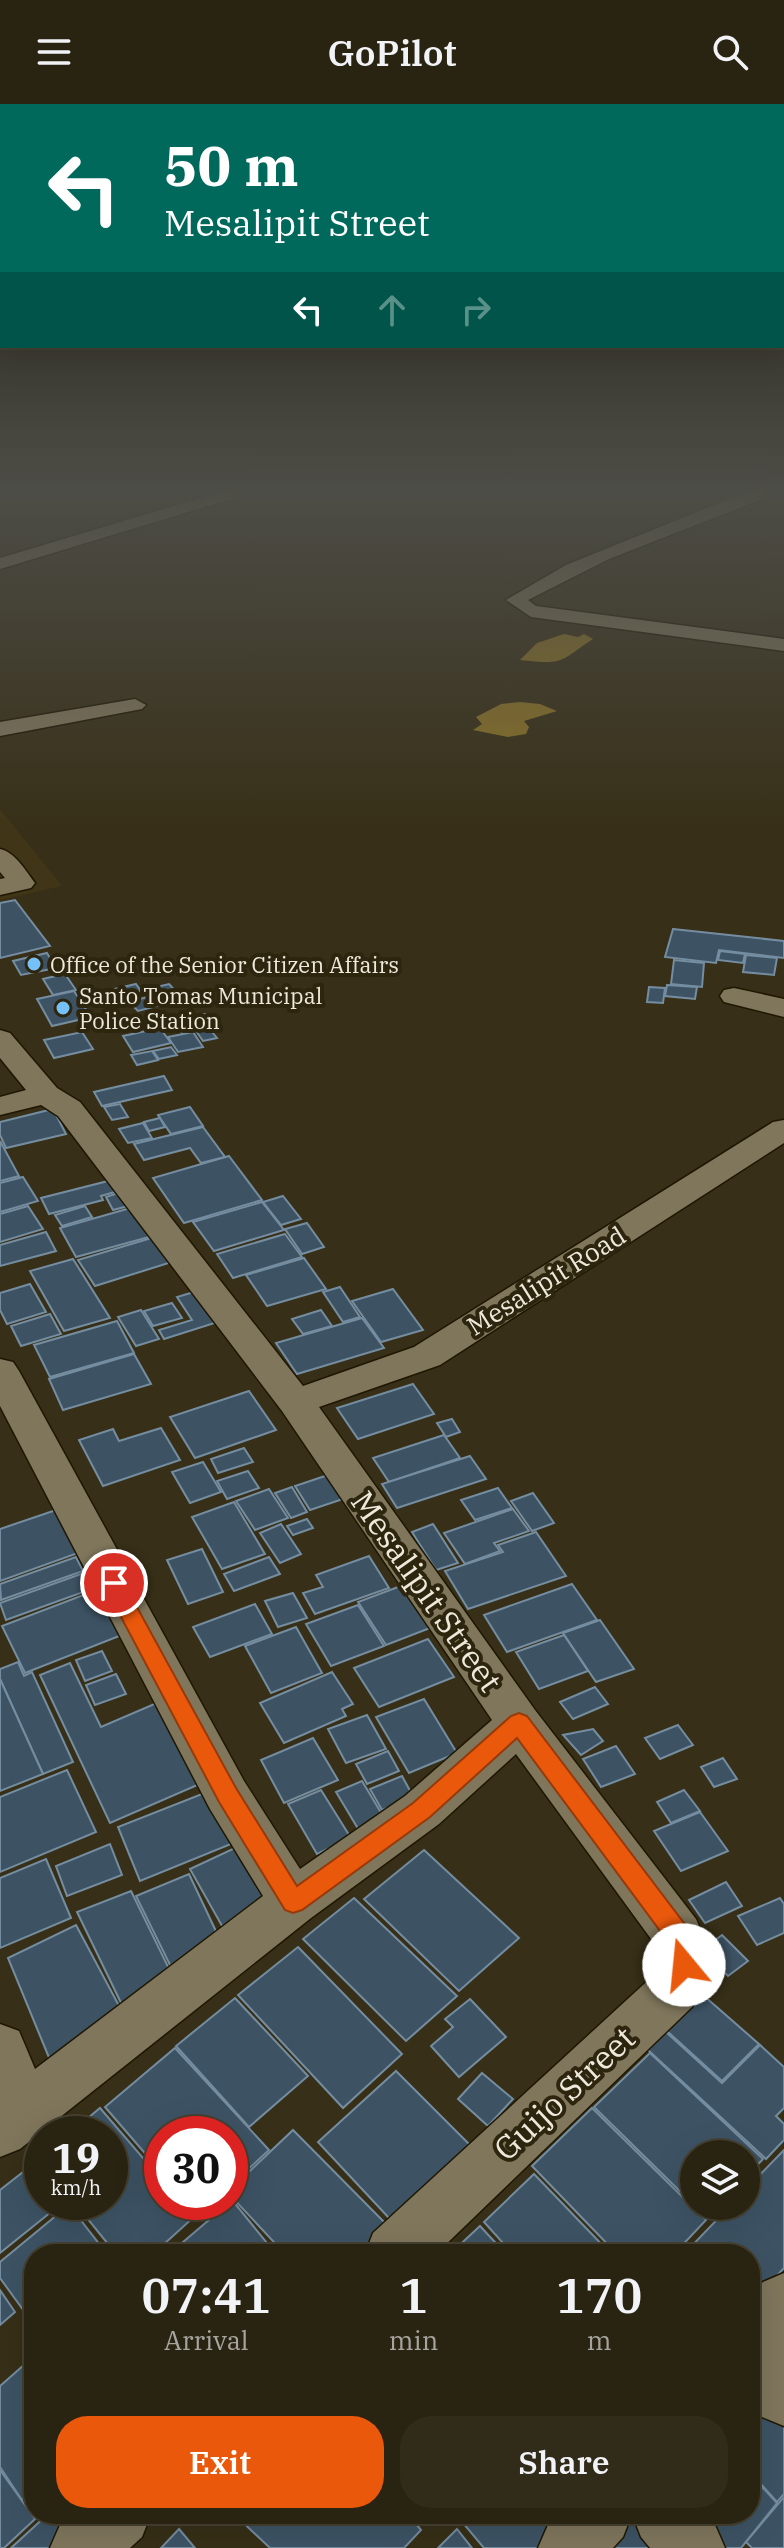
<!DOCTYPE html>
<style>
body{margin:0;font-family:"IBM Plex Serif",serif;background:#312b1a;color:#f1f3f6;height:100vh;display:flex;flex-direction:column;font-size:30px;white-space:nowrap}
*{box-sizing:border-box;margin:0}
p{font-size:26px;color:#a5a49f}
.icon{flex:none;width:44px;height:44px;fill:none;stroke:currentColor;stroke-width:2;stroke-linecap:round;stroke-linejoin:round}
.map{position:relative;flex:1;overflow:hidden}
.drawer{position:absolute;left:24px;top:2140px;width:736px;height:280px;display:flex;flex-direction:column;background:#292311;border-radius:32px;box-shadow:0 8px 32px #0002,0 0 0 2px #454031}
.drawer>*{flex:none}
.guide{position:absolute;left:0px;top:0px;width:784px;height:244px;box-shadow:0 8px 32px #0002,0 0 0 2px #454031;background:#00695c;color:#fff;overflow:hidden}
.controls{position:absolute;left:680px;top:2036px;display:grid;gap:16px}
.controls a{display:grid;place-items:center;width:80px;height:80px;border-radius:50%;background:#292311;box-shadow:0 8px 32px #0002,0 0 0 2px #454031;font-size:40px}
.speed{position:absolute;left:24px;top:2012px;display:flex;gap:16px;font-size:40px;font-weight:700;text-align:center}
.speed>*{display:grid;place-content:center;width:104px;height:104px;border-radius:50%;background:#292311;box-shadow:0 8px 32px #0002,0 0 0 2px #454031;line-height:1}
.speed small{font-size:20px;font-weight:400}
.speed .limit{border:12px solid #d22;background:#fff;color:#111}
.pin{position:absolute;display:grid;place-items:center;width:68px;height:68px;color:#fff;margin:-34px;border:4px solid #fff;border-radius:50%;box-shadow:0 2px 8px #0007}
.me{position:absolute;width:88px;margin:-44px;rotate:343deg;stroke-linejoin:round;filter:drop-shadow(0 0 6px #0008)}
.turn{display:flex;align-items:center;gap:28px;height:168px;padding:0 32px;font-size:36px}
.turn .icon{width:104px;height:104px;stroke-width:2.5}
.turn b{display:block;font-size:56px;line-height:68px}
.lanes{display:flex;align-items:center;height:76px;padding:0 32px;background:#0003;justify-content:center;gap:40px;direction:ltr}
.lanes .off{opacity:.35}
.eta{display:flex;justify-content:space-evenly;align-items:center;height:136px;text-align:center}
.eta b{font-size:48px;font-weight:600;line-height:56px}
.primary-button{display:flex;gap:16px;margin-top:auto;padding:16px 32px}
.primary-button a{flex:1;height:92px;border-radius:32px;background:#ea580c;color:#fff;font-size:32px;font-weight:600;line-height:92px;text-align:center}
.primary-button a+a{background:#312b1a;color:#f1f3f6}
header{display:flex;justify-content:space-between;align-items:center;height:104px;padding:0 32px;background:#292311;font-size:36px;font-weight:600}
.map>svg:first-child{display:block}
</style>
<header><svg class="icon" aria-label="menu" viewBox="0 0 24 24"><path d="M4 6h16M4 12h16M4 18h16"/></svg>GoPilot<svg class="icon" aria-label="search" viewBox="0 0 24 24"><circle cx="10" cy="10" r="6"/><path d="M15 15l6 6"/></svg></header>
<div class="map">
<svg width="784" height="2444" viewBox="0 0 784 2444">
<rect width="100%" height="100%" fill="#372f17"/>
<path fill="#403516" d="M 0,705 L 62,782 L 0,796 Z"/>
<g fill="#8b7227">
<path d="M 564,530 L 578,533 L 584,530 L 593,535 C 558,558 565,561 520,556 L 537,539 Z"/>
<path d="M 520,598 L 540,600 L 557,607 L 524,617 L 529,623 L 526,630 L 508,633 L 473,626 L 482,620 L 476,613 L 501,600 Z"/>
</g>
<g fill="#3d5364" stroke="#758da0" stroke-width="2">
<path d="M 15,796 L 50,842 L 0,854 L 0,799 Z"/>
<path d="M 673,825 L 784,837 L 784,854 L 719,846 L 716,859 L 665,853 Z"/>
<path d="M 720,847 L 745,850 L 743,859 L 718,856 Z"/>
<path d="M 47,849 L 56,864 L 21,871 L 13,857 Z"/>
<path d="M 746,851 L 777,854 L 774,871 L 743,868 Z"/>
<path d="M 674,856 L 704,859 L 702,883 L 671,880 Z"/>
<path d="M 65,870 L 76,886 L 53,891 L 43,875 Z"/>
<path d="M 136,880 L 141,887 L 120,892 L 115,885 Z"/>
<path d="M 169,880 L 177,889 L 160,893 L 152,884 Z"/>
<path d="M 667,881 L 697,883 L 695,895 L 665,892 Z"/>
<path d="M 649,883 L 665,884 L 663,899 L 647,898 Z"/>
<path d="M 74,887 L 91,913 L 52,922 L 37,895 Z"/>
<path d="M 147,893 L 157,902 L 138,907 L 129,898 Z"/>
<path d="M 205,910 L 214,922 L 182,929 L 174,917 Z"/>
<path d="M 160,924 L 171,939 L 133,948 L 123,932 Z"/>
<path d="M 209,924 L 217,934 L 203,937 L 196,927 Z"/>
<path d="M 82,928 L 93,945 L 54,954 L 44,936 Z"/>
<path d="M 193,928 L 203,943 L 178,948 L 168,933 Z"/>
<path d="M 171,943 L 177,951 L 159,955 L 153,947 Z"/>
<path d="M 152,947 L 158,956 L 137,961 L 131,951 Z"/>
<path d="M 164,972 L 172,986 L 102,1002 L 94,988 Z"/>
<path d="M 120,1000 L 128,1013 L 112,1016 L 104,1003 Z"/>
<path d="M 190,1003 L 203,1022 L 171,1030 L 158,1011 Z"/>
<path d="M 53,1005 L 66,1030 L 6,1044 L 0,1031 L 0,1018 Z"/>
<path d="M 160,1014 L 165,1023 L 149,1027 L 144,1018 Z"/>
<path d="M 143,1019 L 152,1034 L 128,1039 L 119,1025 Z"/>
<path d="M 203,1023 L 225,1053 L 201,1059 L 190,1044 L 144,1056 L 134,1040 Z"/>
<path d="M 0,1037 L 19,1072 L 0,1077 Z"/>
<path d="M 229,1052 L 262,1096 L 184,1119 L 153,1074 Z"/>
<path d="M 23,1073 L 38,1097 L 0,1108 L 0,1079 Z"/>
<path d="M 116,1075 L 122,1086 L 101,1092 L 103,1096 L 49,1110 L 41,1094 Z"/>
<path d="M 124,1087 L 132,1101 L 113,1106 L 106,1093 Z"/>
<path d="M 283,1092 L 301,1115 L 281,1121 L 263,1098 Z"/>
<path d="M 262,1098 L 284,1126 L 214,1147 L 193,1118 Z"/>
<path d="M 141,1101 L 160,1130 L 76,1153 L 60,1124 Z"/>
<path d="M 28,1102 L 43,1125 L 0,1138 L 0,1110 Z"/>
<path d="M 85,1102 L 92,1113 L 62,1122 L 55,1111 Z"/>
<path d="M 307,1119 L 324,1143 L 302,1150 L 285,1125 Z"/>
<path d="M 46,1128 L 56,1147 L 0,1162 L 0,1141 Z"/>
<path d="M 285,1130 L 302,1153 L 233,1174 L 217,1150 Z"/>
<path d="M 158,1132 L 175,1157 L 95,1182 L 78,1156 Z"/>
<path d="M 304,1154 L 326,1185 L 267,1202 L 246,1171 Z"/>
<path d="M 73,1155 L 110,1214 L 64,1227 L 30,1167 Z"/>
<path d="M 30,1180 L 46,1208 L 7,1220 L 0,1206 L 0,1189 Z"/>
<path d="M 340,1183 L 360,1213 L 343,1218 L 323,1188 Z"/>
<path d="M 204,1185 L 221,1217 L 164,1235 L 159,1226 L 192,1216 L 177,1193 Z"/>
<path d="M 393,1185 L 423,1226 L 381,1238 L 352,1197 Z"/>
<path d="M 172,1199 L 182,1214 L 153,1222 L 144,1207 Z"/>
<path d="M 141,1206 L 159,1235 L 136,1242 L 118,1213 Z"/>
<path d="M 321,1206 L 332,1222 L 303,1230 L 292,1215 Z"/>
<path d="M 50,1210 L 61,1230 L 21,1242 L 11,1222 Z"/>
<path d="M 362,1214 L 384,1244 L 297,1270 L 276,1239 Z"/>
<path d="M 117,1217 L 134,1249 L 50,1273 L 34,1241 Z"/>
<path d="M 134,1250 L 151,1280 L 63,1306 L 49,1275 Z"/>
<path d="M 413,1280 L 434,1310 L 358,1335 L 337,1304 Z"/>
<path d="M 249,1287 L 276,1326 L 195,1354 L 170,1313 Z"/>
<path d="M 452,1315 L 460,1328 L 446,1333 L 437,1319 Z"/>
<path d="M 161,1324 L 180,1356 L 103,1382 L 79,1336 L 113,1325 L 119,1337 Z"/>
<path d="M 444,1331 L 460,1354 L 389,1378 L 373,1354 Z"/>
<path d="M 244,1344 L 253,1358 L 218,1369 L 211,1355 Z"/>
<path d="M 470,1352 L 486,1375 L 397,1404 L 382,1380 Z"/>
<path d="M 203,1358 L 221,1388 L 190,1399 L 172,1368 Z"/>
<path d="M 248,1367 L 259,1384 L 227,1395 L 217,1377 Z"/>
<path d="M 334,1369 L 349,1393 L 310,1406 L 295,1382 Z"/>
<path d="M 292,1383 L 307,1408 L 291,1414 L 275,1389 Z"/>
<path d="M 498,1384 L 512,1404 L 475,1416 L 461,1396 Z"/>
<path d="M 269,1385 L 288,1414 L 255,1426 L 236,1397 Z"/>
<path d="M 533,1389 L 554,1419 L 532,1427 L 511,1397 Z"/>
<path d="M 234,1398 L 265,1450 L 222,1465 L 192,1413 Z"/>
<path d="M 513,1405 L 529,1427 L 494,1439 L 500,1447 L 465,1460 L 444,1429 Z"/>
<path d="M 56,1406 L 78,1449 L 0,1477 L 0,1425 Z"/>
<path d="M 307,1415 L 313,1424 L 293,1431 L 287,1422 Z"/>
<path d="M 281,1420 L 301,1450 L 280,1459 L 260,1429 Z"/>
<path d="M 433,1420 L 458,1459 L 436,1466 L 412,1428 Z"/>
<path d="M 536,1428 L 566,1472 L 468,1505 L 445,1467 L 503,1448 L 498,1441 Z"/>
<path d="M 202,1445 L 223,1488 L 188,1500 L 167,1456 Z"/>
<path d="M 369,1452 L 389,1484 L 315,1510 L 303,1489 L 323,1483 L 316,1471 Z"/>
<path d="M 76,1453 L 83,1467 L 1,1496 L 0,1480 Z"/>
<path d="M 269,1453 L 280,1470 L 234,1487 L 224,1470 Z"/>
<path d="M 92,1466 L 100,1482 L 6,1516 L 0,1499 Z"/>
<path d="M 414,1477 L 443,1519 L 386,1541 L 358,1498 Z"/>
<path d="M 572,1480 L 597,1516 L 507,1548 L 484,1511 Z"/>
<path d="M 107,1482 L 132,1527 L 25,1569 L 2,1522 Z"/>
<path d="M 293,1489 L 307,1514 L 278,1523 L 265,1497 Z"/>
<path d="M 255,1500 L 272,1530 L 210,1553 L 193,1523 Z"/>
<path d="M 358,1501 L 384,1542 L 331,1562 L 306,1520 Z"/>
<path d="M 600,1516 L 634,1565 L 596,1578 L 563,1529 Z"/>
<path d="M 296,1523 L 322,1569 L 271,1589 L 245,1542 Z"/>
<path d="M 564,1531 L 588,1567 L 539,1585 L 516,1548 Z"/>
<path d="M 428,1535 L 454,1573 L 379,1603 L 354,1564 Z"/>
<path d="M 102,1547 L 112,1567 L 85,1577 L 76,1556 Z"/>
<path d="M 18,1558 L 24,1572 L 32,1568 L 73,1658 L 43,1670 L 0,1575 L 0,1565 Z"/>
<path d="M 70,1559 L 101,1623 L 159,1598 L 202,1679 L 110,1719 L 40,1571 Z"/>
<path d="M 332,1568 L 353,1600 L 342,1605 L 346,1612 L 284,1639 L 260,1599 Z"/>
<path d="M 116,1570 L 126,1590 L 95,1601 L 86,1581 Z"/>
<path d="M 0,1575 L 43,1670 L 0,1687 Z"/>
<path d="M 595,1583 L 608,1600 L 573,1615 L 560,1598 Z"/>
<path d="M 424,1595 L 457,1649 L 409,1669 L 376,1613 Z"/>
<path d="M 367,1611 L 386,1645 L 346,1659 L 328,1625 Z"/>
<path d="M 678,1621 L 693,1641 L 660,1655 L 645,1634 Z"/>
<path d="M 593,1625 L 603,1637 L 581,1651 L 563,1631 Z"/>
<path d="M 313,1634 L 338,1676 L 284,1699 L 261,1656 Z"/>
<path d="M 616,1642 L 635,1670 L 601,1683 L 583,1655 Z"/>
<path d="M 388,1647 L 399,1667 L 367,1680 L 356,1660 Z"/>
<path d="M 723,1654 L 737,1675 L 714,1683 L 701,1663 Z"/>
<path d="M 67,1666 L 96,1728 L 0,1768 L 0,1693 Z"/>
<path d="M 402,1672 L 414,1694 L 382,1706 L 370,1685 Z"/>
<path d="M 362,1677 L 386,1717 L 360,1728 L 336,1688 Z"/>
<path d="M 321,1686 L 351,1734 L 317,1750 L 288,1700 Z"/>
<path d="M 684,1686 L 700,1707 L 671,1719 L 657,1698 Z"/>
<path d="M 207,1688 L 231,1740 L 140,1777 L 118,1723 Z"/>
<path d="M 700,1708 L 728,1747 L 681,1767 L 654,1727 Z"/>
<path d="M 110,1740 L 122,1771 L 67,1792 L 56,1762 Z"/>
<path d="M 237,1743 L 273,1806 L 226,1829 L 190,1765 Z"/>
<path d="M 424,1746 L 519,1834 L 459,1887 L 364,1795 Z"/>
<path d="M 46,1755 L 71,1814 L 0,1844 L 0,1774 Z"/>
<path d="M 189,1770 L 222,1840 L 175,1871 L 136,1792 Z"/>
<path d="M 726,1778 L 742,1802 L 705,1819 L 689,1796 Z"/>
<path d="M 131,1787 L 174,1875 L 124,1905 L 77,1808 Z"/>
<path d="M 354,1794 L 457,1892 L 406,1937 L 303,1835 Z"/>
<path d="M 780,1794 L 784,1800 L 784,1829 L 757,1841 L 738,1812 Z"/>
<path d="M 76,1821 L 125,1913 L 50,1956 L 8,1854 Z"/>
<path d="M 722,1831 L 748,1857 L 728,1872 L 702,1846 Z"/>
<path d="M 298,1843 L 402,1950 L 343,2004 L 238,1891 Z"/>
<path d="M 703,1891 L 759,1940 L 722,1977 L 667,1927 Z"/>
<path d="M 235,1894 L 308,1972 L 249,2023 L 176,1942 Z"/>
<path d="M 470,1895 L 506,1933 L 459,1973 L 431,1942 L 453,1923 L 445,1915 Z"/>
<path d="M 666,1928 L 722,1979 L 760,1941 L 784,1963 L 784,2004 L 776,2012 L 784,2020 L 784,2036 L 766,2055 L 648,1946 Z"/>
<path d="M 175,1944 L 269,2046 L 230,2082 L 230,2030 L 162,2030 L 162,2069 L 105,2003 Z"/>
<path d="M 650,1949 L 763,2055 L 746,2073 L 746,2050 L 694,2050 L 694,2101 L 594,2003 Z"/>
<path d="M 396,1967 L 481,2052 L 403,2129 L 318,2038 Z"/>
<path d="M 482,1969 L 513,1995 L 488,2022 L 458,1995 Z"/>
<path d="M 100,2004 L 162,2076 L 162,2098 L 181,2098 L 194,2113 L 153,2150 L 116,2150 L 74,2098 L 110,2098 L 110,2030 L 69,2030 Z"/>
<path d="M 592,2004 L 706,2116 L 674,2150 L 617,2150 L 532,2062 Z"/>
<path d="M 293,2026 L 395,2129 L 375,2150 L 285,2150 L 230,2091 L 230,2086 Z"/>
<path d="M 784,2046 L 784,2164 L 750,2201 L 750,2150 L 684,2150 L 730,2102 L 746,2102 L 746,2085 Z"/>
<path d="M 32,2061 L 42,2074 L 42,2098 L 61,2100 L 0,2149 L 0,2086 Z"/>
<path d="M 534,2070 L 611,2150 L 513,2150 L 484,2118 Z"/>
<path d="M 232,2096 L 276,2150 L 169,2150 L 230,2098 Z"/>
<path d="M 187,2098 L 212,2098 L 198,2111 Z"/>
<path d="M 69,2101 L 107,2150 L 34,2150 L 34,2221 L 0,2174 L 0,2158 Z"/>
<path d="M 695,2102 L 719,2102 L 707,2114 Z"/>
<path d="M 480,2122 L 506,2150 L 450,2150 Z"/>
<path d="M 0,2186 L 15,2208 L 0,2221 Z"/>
<path d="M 25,2260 L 34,2273 L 34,2385 L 22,2396 L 0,2363 L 0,2282 Z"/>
<path d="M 750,2286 L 784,2308 L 784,2390 L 777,2398 L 750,2368 Z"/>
<path d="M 0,2366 L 35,2415 L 4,2444 L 0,2444 Z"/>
<path d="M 750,2370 L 777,2399 L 741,2444 L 709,2444 L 698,2410 L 750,2410 Z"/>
<path d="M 784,2393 L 784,2444 L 752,2444 L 746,2438 Z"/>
<path d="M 48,2410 L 57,2410 L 75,2438 L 68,2444 L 11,2444 Z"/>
<path d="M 234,2410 L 408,2410 L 421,2426 L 404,2444 L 270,2444 Z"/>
<path d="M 472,2410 L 568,2410 L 538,2444 L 484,2444 L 463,2419 Z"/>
<path d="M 618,2410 L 654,2410 L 684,2444 L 590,2444 Z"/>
<path d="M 179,2425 L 195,2444 L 161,2444 Z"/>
<path d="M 457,2425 L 472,2444 L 438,2444 Z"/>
</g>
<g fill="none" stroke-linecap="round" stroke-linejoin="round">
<g stroke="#1f1702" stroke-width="3">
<g id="minor">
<path d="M 227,386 L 253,386 L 251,389 L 0,465 L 0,454 Z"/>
<path d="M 751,386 L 767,386 L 762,395 L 609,455 L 528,496 L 536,502 L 784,535 L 784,547 L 531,513 L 506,496 L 566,461 Z"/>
<path d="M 135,595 L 146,601 L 142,605 L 0,632 L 0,618 Z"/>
<path d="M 0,745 C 15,748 26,767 35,779 L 31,784 L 0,791 L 0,775 L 5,774 L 0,768 Z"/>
<path d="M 734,884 L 784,895 L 784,913 L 724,898 L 720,892 L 724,886 Z"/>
<path d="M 0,926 L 10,929 L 57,984 L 80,998 L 303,1282 L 414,1243 L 773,1018 L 784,1016 L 784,1039 L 440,1261 L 319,1303 L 535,1606 L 696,1815 C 714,1854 709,1865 692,1903 L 436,2150 L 365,2150 L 373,2129 L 655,1870 L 658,1861 L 654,1839 L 516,1650 L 439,1720 L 311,1814 L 20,2045 L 0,2053 L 0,1920 L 19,1927 L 35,1965 L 263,1792 L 210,1705 L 0,1302 L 0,1255 L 13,1258 L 19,1267 L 244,1677 L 300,1765 L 405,1692 L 492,1616 L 282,1307 L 58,1012 L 41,1001 L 0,1011 L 0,993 L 26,986 L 0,954 Z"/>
<path d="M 784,2169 L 784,2322 L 762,2313 L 750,2299 L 750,2193 L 763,2178 Z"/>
<path d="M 72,2410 L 151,2410 L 142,2433 L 130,2444 L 50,2444 L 60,2421 Z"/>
<path d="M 558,2410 L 706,2410 L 715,2421 L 725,2444 L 650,2444 L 641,2433 L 632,2410 L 623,2433 L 613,2444 L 538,2444 L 548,2421 Z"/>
</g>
</g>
<use href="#minor" fill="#7f765c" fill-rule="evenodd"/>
</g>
<linearGradient id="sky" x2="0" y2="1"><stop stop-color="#1e1a0d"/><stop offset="0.53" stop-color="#4d4d47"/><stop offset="1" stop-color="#4d4d47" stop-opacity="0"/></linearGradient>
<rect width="784" height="728" fill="url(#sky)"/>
<path fill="#ea580c" stroke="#983908" stroke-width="2" d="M 114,1471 L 121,1474 L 236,1684 L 297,1782 L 413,1699 L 511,1612 L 519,1609 L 527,1612 L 687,1823 L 697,1861 L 693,1870 L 684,1873 L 675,1870 L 666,1835 L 517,1634 L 430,1713 L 302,1806 L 293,1809 L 285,1806 L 219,1698 L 103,1479 L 106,1474 Z"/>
<g fill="#75c0f6" stroke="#2d250e" stroke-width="3">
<circle cx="34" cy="860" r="8"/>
<circle cx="63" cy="904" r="8"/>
</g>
<g text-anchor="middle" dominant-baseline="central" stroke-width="8" stroke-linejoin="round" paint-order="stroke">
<g font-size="22" fill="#eee9da" stroke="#2d250e" text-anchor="start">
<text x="50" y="860">Office of the Senior Citizen Affairs</text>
<text x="79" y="891">Santo Tomas Municipal<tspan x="79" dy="25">Police Station</tspan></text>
</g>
<g font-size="26" fill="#eee9da" stroke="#2d250e">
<text transform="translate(546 1176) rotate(-32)">Mesalipit Road</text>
</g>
<g font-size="32" fill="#eee9da" stroke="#2d250e">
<text transform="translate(427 1487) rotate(55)">Mesalipit Street</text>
<text transform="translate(564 1989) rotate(-43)">Guijo Street</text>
</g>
</g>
</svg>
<div class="controls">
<a><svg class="icon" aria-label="layers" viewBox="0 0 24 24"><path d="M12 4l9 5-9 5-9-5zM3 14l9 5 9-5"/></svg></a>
</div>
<div class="speed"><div>19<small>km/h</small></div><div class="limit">30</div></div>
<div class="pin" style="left:114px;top:1479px;background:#d93025"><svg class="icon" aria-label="arrive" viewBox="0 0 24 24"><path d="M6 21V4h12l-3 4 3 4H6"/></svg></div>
<svg class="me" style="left:684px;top:1861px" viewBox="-20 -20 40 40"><circle r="19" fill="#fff"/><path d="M0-13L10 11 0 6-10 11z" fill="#ea580c"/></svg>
<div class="guide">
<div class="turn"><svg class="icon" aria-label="left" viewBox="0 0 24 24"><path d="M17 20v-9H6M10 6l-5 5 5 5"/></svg><div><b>50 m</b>Mesalipit Street</div></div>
<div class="lanes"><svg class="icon" aria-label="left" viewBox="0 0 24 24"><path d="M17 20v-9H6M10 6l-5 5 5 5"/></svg><svg class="icon off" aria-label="ahead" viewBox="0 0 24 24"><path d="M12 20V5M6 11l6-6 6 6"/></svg><svg class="icon off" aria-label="right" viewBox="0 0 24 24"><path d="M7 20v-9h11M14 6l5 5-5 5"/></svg></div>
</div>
<section class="drawer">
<div class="eta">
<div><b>07:41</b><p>Arrival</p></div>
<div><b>1</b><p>min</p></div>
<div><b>170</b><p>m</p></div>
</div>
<div class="primary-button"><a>Exit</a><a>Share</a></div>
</section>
</div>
